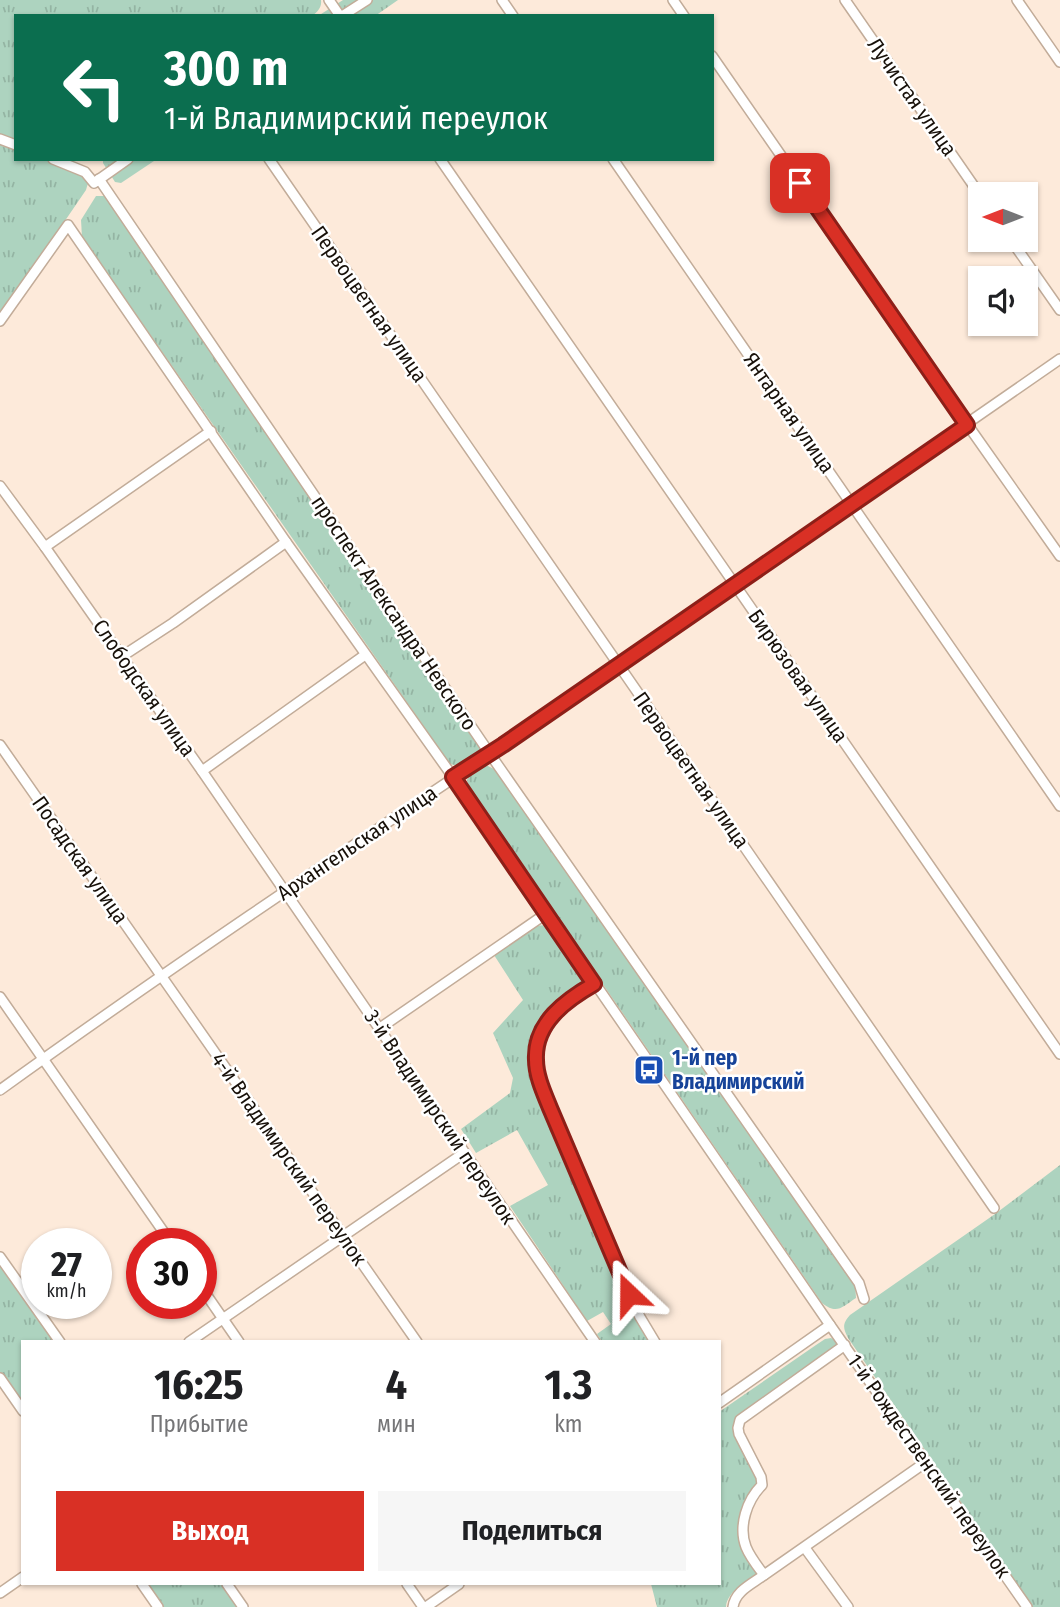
<!DOCTYPE html>
<html lang="ru">
<meta charset="utf-8">
<style>
body{margin:0;font-family:"Fira Sans Condensed",sans-serif;background:#f6f6f6;color:#202124;height:100vh;display:flex;flex-direction:column;font-size:26px;white-space:nowrap}
*{box-sizing:border-box;margin:0}
p{font-size:23px;color:#757577}
.icon{flex:none;width:38px;height:38px;fill:none;stroke:currentColor;stroke-width:2;stroke-linecap:round;stroke-linejoin:round}
.map{position:relative;flex:1;overflow:hidden}
.side{position:absolute;left:21px;top:1340px;width:700px;height:245px;display:flex;flex-direction:column;background:#fff;border-radius:0px;box-shadow:0 2px 5px #0004}
.side>*{flex:none}
.guide{position:absolute;left:14px;top:14px;width:700px;height:147px;border-radius:0px;box-shadow:0 2px 5px #0004;background:#0b6e4f;color:#fff;overflow:hidden}
.needle{width:46px;rotate:270deg}
.controls{position:absolute;left:968px;top:182px;display:grid;gap:14px}
.controls a{display:grid;place-items:center;width:70px;height:70px;border-radius:0px;background:#fff;box-shadow:0 2px 5px #0004;font-size:35px}
.speed{position:absolute;left:21px;top:1228px;display:flex;gap:14px;font-size:35px;font-weight:700;text-align:center}
.speed>*{display:grid;place-content:center;width:91px;height:91px;border-radius:50%;background:#fff;box-shadow:0 2px 5px #0004;line-height:1}
.speed small{font-size:18px;font-weight:400}
.speed .limit{border:10px solid #d22;background:#fff;color:#111}
.pin{position:absolute;display:grid;place-items:center;width:60px;height:60px;color:#fff;margin:-30px;border-radius:14px;box-shadow:0 4px 10px #0006}
.me{position:absolute;width:77px;margin:-38px;rotate:337deg;stroke-linejoin:round;filter:drop-shadow(0 0 5px #0008)}
.turn{display:flex;align-items:center;gap:24px;height:147px;padding:0 35px;font-size:32px}
.turn .icon{width:91px;height:91px;stroke-width:2.5}
.turn b{display:block;font-size:49px;line-height:60px}
.eta{display:flex;justify-content:space-evenly;align-items:center;height:119px;text-align:center}
.eta b{font-size:42px;font-weight:700;line-height:49px}
.action{display:flex;gap:14px;margin-top:auto;padding:14px 35px}
.action a{flex:1;height:80px;border-radius:0px;background:#d93025;color:#fff;font-size:28px;font-weight:700;line-height:80px;text-align:center}
.action a+a{background:#f6f6f6;color:#202124}
.map>svg:first-child{display:block}
</style>
<div class="map">
<svg width="1060" height="1607" viewBox="0 0 1060 1607">
<defs>
<pattern id="grass-tufts" width="24" height="20" patternUnits="userSpaceOnUse" patternTransform="scale(1.75)"><rect width="24" height="20" fill="#add3bf"/><path d="M3 7l-1-3M5 7V3M7 7l1-3M15 17l-1-3M17 17v-4M19 17l1-3" fill="none" stroke="#94b4a3"/></pattern>
</defs>
<rect width="100%" height="100%" fill="#fdeada"/>
<g fill="url(#grass-tufts)">
<path d="M 0,0 L 321,0 C 322,7 318,12 312,16 L 16,16 L 16,140 L 0,134 Z"/>
<path d="M 343,0 L 398,0 L 375,16 L 318,16 Z"/>
<path d="M 0,143 L 16,149 L 16,159 L 43,159 L 81,174 L 87,178 L 88,183 L 86,190 L 0,316 Z"/>
<path d="M 103,159 L 157,159 L 121,183 L 115,182 L 103,163 Z"/>
<path d="M 96,196 L 104,196 L 109,201 L 481,747 L 482,753 L 480,757 L 462,767 L 450,764 L 82,237 L 81,220 Z"/>
<path d="M 484,764 L 494,769 L 855,1282 L 856,1298 C 842,1307 837,1315 822,1303 L 470,791 L 467,780 L 470,774 Z"/>
<path d="M 545,925 L 552,928 L 582,975 L 583,983 L 579,989 C 567,998 553,1006 543,1017 C 525,1037 533,1070 539,1094 L 630,1308 L 649,1342 L 602,1342 L 597,1334 L 611,1324 L 603,1312 L 587,1321 L 510,1206 L 548,1185 L 517,1130 L 476,1153 L 461,1129 L 510,1093 L 513,1078 L 493,1033 L 523,1000 L 494,955 L 535,926 Z"/>
<path d="M 1060,1165 L 1060,1607 L 1033,1607 L 848,1338 C 843,1328 842,1324 850,1315 L 995,1214 Z"/>
<path d="M 0,1264 L 55,1342 L 23,1342 L 23,1405 L 0,1372 Z"/>
<path d="M 831,1338 L 836,1341 L 836,1345 L 832,1349 L 750,1407 L 738,1417 L 733,1426 C 736,1447 753,1463 759,1483 L 741,1535 L 759,1573 C 747,1582 727,1591 726,1607 L 657,1607 L 651,1584 L 719,1584 L 719,1412 L 816,1345 L 825,1339 Z"/>
<path d="M 146,1584 L 222,1584 L 238,1607 L 163,1607 Z"/>
</g>
<g fill="none" stroke-linecap="round" stroke-linejoin="round">
<g stroke="#c2ac99" stroke-width="12">
<g id="minor">
<path d="M 329,0 L 340,16"/>
<path d="M 502,0 L 513,16"/>
<path d="M 673,0 L 684,16"/>
<path d="M 845,0 L 980,195"/>
<path d="M 1017,0 L 1060,62"/>
<path d="M 342,16 L 367,0"/>
<path d="M 712,56 L 967,424 L 1060,556"/>
<path d="M 0,139 L 16,145"/>
<path d="M 53,159 L 85,172 L 94,183 L 128,159"/>
<path d="M 269,159 L 994,1208"/>
<path d="M 440,159 L 1060,1054"/>
<path d="M 613,159 L 1060,806"/>
<path d="M 99,179 L 490,754 L 859,1283 L 864,1299"/>
<path d="M 1011,240 L 1060,310"/>
<path d="M 0,321 L 68,225 L 286,542 L 453,777 L 830,1325 L 1027,1607"/>
<path d="M 0,486 L 45,547 L 202,771 L 595,1342"/>
<path d="M 45,547 L 211,431"/>
<path d="M 121,657 L 173,623 L 286,542"/>
<path d="M 0,745 L 417,1342"/>
<path d="M 202,771 L 365,655"/>
<path d="M 595,984 C 566,1000 534,1023 536,1060 C 536,1076 544,1093 550,1108 L 629,1294 L 640,1317 L 655,1342"/>
<path d="M 0,997 L 172,1244"/>
<path d="M 380,1028 L 547,913"/>
<path d="M 0,1090 C 165,971 334,858 503,745 L 1060,359"/>
<path d="M 0,1257 L 60,1342"/>
<path d="M 201,1287 L 239,1342"/>
<path d="M 189,1342 L 464,1153"/>
<path d="M 0,1378 L 23,1411"/>
<path d="M 719,1403 L 830,1325"/>
<path d="M 805,1548 L 848,1607"/>
<path d="M 764,1575 L 926,1462"/>
<path d="M 142,1584 L 158,1607"/>
<path d="M 227,1584 L 243,1607"/>
<path d="M 407,1584 L 423,1607"/>
<path d="M 0,1593 L 23,1577"/>
<path d="M 426,1607 L 459,1584"/>
<path d="M 733,1607 C 735,1591 752,1584 764,1575 C 758,1567 750,1557 746,1547 C 738,1526 747,1500 762,1485 L 761,1477 L 739,1434 L 738,1428 L 740,1420 L 845,1345"/>
</g>
</g>
<use href="#minor" stroke="#fff" stroke-width="9"/>
</g>
<g fill="none" stroke-linecap="round" stroke-linejoin="round">
<g stroke="#8d1f18" stroke-width="18">
<path id="route" d="M 629,1294 L 550,1108 C 544,1093 536,1076 536,1060 C 534,1023 566,1000 594,984 L 453,777 L 503,745 L 967,425 L 800,183"/>
</g>
<use href="#route" stroke="#d93025" stroke-width="12"/>
</g>
<defs>
<g id="bus-square" transform="scale(1.575)"><rect x="-9" y="-9" width="18" height="18" rx="4" fill="#1a4fb4" stroke="#fff"/><path d="M-5-6H5V4H4V6H2V4H-2V6H-4V4H-5ZM-3.5-4V0h7V-4ZM-3.5 1.2v1.5H-2V1.2ZM2 1.2v1.5H3.5V1.2Z" fill="#fff"/></g>
</defs>
<g fill-rule="evenodd">
<use href="#bus-square" x="649" y="1070"/>
</g>
<g text-anchor="middle" dominant-baseline="central" stroke-width="5" stroke-linejoin="round" paint-order="stroke">
<g font-size="21" fill="#171009" stroke="#fff">
<text transform="translate(912 97) rotate(55)">Лучистая улица</text>
<text transform="translate(369 304) rotate(55)">Первоцветная улица</text>
<text transform="translate(789 413) rotate(55)">Янтарная улица</text>
<text transform="translate(394 613) rotate(56)">проспект Александра Невского</text>
<text transform="translate(798 676) rotate(55)">Бирюзовая улица</text>
<text transform="translate(144 688) rotate(55)">Слободская улица</text>
<text transform="translate(691 770) rotate(55)">Первоцветная улица</text>
<text transform="translate(357 843) rotate(-34)">Архангельская улица</text>
<text transform="translate(80 860) rotate(55)">Посадская улица</text>
<text transform="translate(440 1117) rotate(56)">3-й Владимирский переулок</text>
<text transform="translate(289 1159) rotate(55)">4-й Владимирский переулок</text>
<text transform="translate(929 1466) rotate(55)">1-й Рождественский переулок</text>
</g>
<g font-size="21" font-weight="bold" fill="#164399" stroke="#fff" text-anchor="start">
<text x="672" y="1058">1-й пер<tspan x="672" dy="24">Владимирский</tspan></text>
</g>
</g>
</svg>
<div class="controls">
<a><svg class="needle" viewBox="-14 -14 28 28"><path d="M0-13l5 13h-10z" fill="#e53935"/><path d="M0 13l5-13h-10z" fill="#757577"/></svg></a>
<a><svg class="icon" aria-label="sound" viewBox="0 0 24 24"><path d="M4 9h4l5-4v14l-5-4H4zM17 9q2 3 0 6"/></svg></a>
</div>
<div class="speed"><div>27<small>km/h</small></div><div class="limit">30</div></div>
<div class="pin" style="left:800px;top:183px;background:#d93025"><svg class="icon" aria-label="arrive" viewBox="0 0 24 24"><path d="M6 21V4h12l-3 4 3 4H6"/></svg></div>
<svg class="me" style="left:629px;top:1294px" viewBox="-20 -20 40 40"><path d="M0-17L14 15 0 8-14 15z" fill="#d93025" stroke="#fff" stroke-width="4"/></svg>
<div class="guide">
<div class="turn"><svg class="icon" aria-label="left" viewBox="0 0 24 24"><path d="M17 20v-9H6M10 6l-5 5 5 5"/></svg><div><b>300 m</b>1-й Владимирский переулок</div></div>
</div>
<section class="side">
<div class="eta">
<div><b>16:25</b><p>Прибытие</p></div>
<div><b>4</b><p>мин</p></div>
<div><b>1.3</b><p>km</p></div>
</div>
<div class="action"><a>Выход</a><a>Поделиться</a></div>
</section>
</div>
